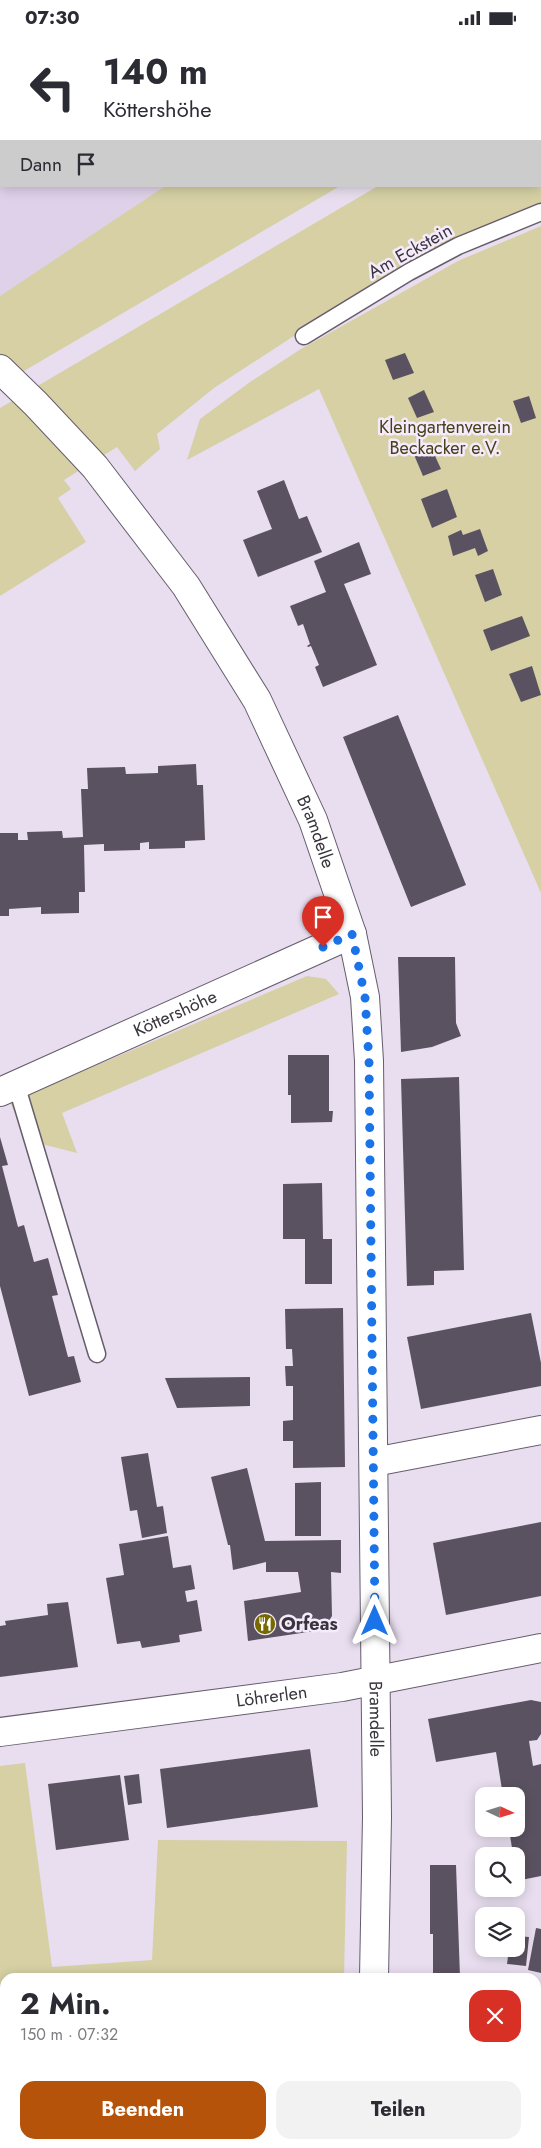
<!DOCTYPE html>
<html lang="de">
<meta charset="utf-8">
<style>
body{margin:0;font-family:Jost,sans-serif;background:#f2f2f3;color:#2b2b33;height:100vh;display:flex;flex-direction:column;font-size:19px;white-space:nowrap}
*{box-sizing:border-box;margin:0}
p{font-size:16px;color:#7c7c81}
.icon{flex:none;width:28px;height:28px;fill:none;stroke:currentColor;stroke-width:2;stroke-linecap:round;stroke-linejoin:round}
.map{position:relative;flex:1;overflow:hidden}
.drawer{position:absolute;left:0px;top:1938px;width:541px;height:176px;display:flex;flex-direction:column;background:#fff;border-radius:15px 15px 0 0;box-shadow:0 2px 12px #0003}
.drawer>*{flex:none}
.banner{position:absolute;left:0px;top:0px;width:541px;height:152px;box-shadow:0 2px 12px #0003;background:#fff;color:#2b2b33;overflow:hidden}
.needle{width:32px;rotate:94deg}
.controls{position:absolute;left:475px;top:1752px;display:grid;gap:10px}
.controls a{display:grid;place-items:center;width:50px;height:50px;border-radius:10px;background:#fff;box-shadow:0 2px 12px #0003;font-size:25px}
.pin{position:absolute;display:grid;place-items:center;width:42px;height:42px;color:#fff;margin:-51px -21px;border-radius:50% 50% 50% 0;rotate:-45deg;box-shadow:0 0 5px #0007}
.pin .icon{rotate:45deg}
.me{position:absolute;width:55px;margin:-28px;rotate:0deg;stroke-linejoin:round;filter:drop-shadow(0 0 4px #0008)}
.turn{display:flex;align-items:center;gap:18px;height:105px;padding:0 20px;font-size:22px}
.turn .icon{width:65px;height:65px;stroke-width:2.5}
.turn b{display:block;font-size:35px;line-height:42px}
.then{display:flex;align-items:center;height:48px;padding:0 20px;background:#0003;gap:10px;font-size:19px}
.round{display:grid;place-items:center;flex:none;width:52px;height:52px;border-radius:15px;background:#f2f2f3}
.overview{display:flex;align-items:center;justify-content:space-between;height:85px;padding:0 20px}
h1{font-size:30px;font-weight:700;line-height:38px}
.button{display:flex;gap:10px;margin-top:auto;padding:10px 20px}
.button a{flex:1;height:58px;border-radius:15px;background:#b45309;color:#fff;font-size:20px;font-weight:700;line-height:58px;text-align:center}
.button a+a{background:#f2f2f3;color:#2b2b33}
.status{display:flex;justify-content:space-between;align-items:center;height:35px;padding:0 25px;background:#fff;direction:ltr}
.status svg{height:14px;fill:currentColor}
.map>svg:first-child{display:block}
</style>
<div class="status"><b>07:30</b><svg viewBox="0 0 49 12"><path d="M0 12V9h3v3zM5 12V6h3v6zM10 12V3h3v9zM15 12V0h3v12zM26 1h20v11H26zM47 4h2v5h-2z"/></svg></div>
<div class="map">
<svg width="541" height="2113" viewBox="0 0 541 2113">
<rect width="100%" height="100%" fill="#e8deef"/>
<path fill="#ded1e9" d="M 0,0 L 422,0 L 1,1 L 1,151 L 165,151 L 0,261 Z"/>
<g fill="#d6d0a4">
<path d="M 541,40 L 541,169 L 468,197 L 395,235 L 214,353 L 157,399 L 160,414 L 135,436 L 117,412 L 64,445 L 71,454 L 58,463 L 86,507 L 0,561 L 0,373 L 378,151 L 540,151 Z"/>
<path d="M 165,151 L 340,151 L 0,350 L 0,261 Z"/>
<path d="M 541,191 L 541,858 L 319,354 L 187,425 L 200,384 L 250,347 L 301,314 L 458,226 Z"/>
<path d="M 307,941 L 326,944 L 339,959 L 62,1078 L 77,1118 L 26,1105 L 10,1067 Z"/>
<path d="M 25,1728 L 52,1932 L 152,1925 L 158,1805 L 347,1806 L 344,1942 L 5,1942 L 5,2109 L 335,2109 L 335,2113 L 0,2113 L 0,1731 Z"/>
<path d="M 536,1980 L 541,1980 L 541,2113 L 402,2113 L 403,2109 L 536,2109 Z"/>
</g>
<g fill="#5b5261">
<path d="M 405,318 L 414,338 L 393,345 L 385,325 Z"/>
<path d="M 424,355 L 434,377 L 417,383 L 408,363 Z"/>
<path d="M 529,361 L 536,383 L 521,388 L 513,366 Z"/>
<path d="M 430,410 L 441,434 L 423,441 L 412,415 Z"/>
<path d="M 284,445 L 299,484 L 307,481 L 322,517 L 258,542 L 243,505 L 272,494 L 257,456 Z"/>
<path d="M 447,454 L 457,482 L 432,493 L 421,464 Z"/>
<path d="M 480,494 L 488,516 L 478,521 L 475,513 L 453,521 L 448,501 L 461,495 L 463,500 Z"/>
<path d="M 359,507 L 371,539 L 344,549 L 377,630 L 323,652 L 315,632 L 319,630 L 311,611 L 308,612 L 307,611 L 310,609 L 303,589 L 298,591 L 290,571 L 326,557 L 314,526 Z"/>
<path d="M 493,534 L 502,560 L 485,567 L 475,540 Z"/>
<path d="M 522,581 L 530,601 L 491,616 L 483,595 Z"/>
<path d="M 532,631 L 541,660 L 521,667 L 509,639 Z"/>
<path d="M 398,680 L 466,850 L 411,872 L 343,702 Z"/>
<path d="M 196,729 L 197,750 L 203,750 L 205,805 L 185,806 L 185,813 L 149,814 L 149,807 L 140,808 L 140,815 L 104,816 L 104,809 L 84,810 L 85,857 L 79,857 L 79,878 L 41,879 L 41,872 L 9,874 L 9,881 L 0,881 L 0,798 L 18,798 L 18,805 L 28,805 L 27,797 L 62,796 L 63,803 L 83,802 L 81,754 L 88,754 L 87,733 L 125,732 L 126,739 L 158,738 L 158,731 Z"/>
<path d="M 398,922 L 455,922 L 456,988 L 461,1001 L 432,1012 L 401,1017 Z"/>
<path d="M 288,1020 L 329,1020 L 329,1076 L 333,1076 L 332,1087 L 291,1088 L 291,1060 L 288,1060 Z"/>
<path d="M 459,1042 L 464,1235 L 434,1236 L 434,1250 L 407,1251 L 401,1044 Z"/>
<path d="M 0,1102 L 8,1130 L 2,1131 L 18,1192 L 24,1190 L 34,1227 L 48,1223 L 58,1260 L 52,1261 L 68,1322 L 74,1321 L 81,1347 L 29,1361 L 0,1251 Z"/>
<path d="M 322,1148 L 323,1204 L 332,1204 L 332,1249 L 305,1249 L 305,1204 L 283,1204 L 283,1149 Z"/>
<path d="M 343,1273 L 345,1432 L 293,1433 L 293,1406 L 283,1406 L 283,1386 L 293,1385 L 293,1351 L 286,1351 L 285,1331 L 293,1331 L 292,1314 L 286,1314 L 285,1274 Z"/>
<path d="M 531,1278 L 541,1328 L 541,1351 L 421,1374 L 407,1302 Z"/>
<path d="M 250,1342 L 250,1371 L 177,1373 L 165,1343 Z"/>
<path d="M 148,1418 L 157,1472 L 163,1471 L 167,1498 L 142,1503 L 137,1475 L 130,1476 L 121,1422 Z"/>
<path d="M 247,1433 L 265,1506 L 341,1505 L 341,1538 L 331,1537 L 332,1581 L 327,1589 L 315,1596 L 248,1606 L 244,1566 L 301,1557 L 298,1537 L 266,1537 L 266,1527 L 233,1535 L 230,1510 L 228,1510 L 211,1442 Z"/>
<path d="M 321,1447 L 321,1501 L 295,1501 L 295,1448 Z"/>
<path d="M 541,1487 L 541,1561 L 446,1580 L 433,1508 Z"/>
<path d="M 168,1501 L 173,1533 L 191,1530 L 195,1554 L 185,1556 L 187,1567 L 197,1565 L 202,1596 L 179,1600 L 180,1607 L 142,1613 L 140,1606 L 117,1609 L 106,1543 L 124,1540 L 119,1509 Z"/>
<path d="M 68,1567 L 78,1632 L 0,1642 L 0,1591 L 6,1590 L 5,1586 L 48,1580 L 47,1569 Z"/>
<path d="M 531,1665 L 541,1667 L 541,1699 L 537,1705 L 529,1706 L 533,1731 L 541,1729 L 541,1841 L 516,1846 L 516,1821 L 487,1821 L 486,1817 L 512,1813 L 509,1794 L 516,1794 L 516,1761 L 503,1761 L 496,1717 L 436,1727 L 428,1684 Z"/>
<path d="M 310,1714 L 318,1772 L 167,1793 L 160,1734 Z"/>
<path d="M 139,1739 L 142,1768 L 128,1770 L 124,1741 Z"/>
<path d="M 120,1740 L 129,1805 L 56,1815 L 48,1749 Z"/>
<path d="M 430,1830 L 456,1830 L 460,1942 L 433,1942 L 433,1899 L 430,1899 Z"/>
<path d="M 536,1893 L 541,1894 L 541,1938 L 528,1935 Z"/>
<path d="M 516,1901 L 529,1902 L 526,1931 L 507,1929 L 509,1914 L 516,1914 Z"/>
</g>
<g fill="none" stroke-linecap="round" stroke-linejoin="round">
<g stroke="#665d6c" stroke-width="19">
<g id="service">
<path d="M 304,301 L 409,237 L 458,211 L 541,177"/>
<path d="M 16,1049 L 97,1319"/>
</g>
</g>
<g stroke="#665d6c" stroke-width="30">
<g id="minor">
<path id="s1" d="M 0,334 L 36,369 L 95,432 L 186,551 L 257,665 L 313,785 L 352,899 L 365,962 L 369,1026 L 377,1782 L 374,1942"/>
<path id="s2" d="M 0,1057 L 352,899"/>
<path d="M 374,1427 L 541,1395"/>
<path id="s3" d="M 0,1697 L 342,1652 L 541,1613"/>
<path d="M 372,2113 L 372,2109"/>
</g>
</g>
<use href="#service" stroke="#fff" stroke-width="16"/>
<use href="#minor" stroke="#fff" stroke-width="28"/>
</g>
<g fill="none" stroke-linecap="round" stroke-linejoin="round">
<path stroke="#1a73e8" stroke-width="9" stroke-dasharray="0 16.2" d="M 323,912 L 352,899 L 365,962 L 369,1026 L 375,1586"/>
</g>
<defs>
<g id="restaurant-disc" transform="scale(1.125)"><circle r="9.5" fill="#756900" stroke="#f5ebfd"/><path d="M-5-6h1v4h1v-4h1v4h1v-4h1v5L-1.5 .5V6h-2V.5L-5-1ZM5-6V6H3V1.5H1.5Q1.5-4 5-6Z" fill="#fff"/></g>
</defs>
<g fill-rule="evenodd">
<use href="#restaurant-disc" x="265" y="1589"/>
</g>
<g text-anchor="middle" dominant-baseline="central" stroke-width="5" stroke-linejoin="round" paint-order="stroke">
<g font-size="18" fill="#39353c" stroke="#f5ebfd">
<text transform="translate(410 216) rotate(-29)">Am Eckstein</text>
<text stroke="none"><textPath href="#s1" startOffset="565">Bramdelle</textPath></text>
<text stroke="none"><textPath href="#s2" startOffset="192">Köttershöhe</textPath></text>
<text stroke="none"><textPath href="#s3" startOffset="274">Löhrerlen</textPath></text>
<text stroke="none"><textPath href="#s1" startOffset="1460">Bramdelle</textPath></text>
</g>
<g font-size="18" fill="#464116" stroke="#f5ebfd">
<text x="445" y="392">Kleingartenverein<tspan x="445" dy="21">Beckacker e.V.</tspan></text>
</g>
<g font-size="18" font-weight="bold" fill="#39353c" stroke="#f5ebfd" text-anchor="start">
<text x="281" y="1589">Orfeas</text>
</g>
</g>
</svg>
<div class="controls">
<a><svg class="needle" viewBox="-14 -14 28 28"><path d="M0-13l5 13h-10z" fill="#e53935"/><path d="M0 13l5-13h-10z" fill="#7c7c81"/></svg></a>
<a><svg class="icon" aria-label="search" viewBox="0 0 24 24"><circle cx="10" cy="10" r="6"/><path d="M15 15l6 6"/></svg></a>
<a><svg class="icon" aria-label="layers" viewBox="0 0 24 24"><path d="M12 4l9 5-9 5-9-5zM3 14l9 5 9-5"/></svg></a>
</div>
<div class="pin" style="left:323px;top:912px;background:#d93025"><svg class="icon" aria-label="arrive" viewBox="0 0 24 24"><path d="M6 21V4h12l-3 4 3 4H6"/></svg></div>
<svg class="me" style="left:375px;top:1586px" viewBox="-20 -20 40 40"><path d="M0-17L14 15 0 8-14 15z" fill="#1a73e8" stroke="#fff" stroke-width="4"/></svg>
<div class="banner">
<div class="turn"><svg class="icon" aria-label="left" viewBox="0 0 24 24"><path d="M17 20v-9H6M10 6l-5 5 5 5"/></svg><div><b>140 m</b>Köttershöhe</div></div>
<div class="then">Dann<svg class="icon" aria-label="arrive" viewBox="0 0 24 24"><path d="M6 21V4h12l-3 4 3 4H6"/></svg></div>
</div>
<section class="drawer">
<div class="overview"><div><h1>2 Min.</h1><p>150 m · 07:32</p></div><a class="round" style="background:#d93025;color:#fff"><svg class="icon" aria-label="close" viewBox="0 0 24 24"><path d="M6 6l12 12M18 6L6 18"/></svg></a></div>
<div class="button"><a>Beenden</a><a>Teilen</a></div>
</section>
</div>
